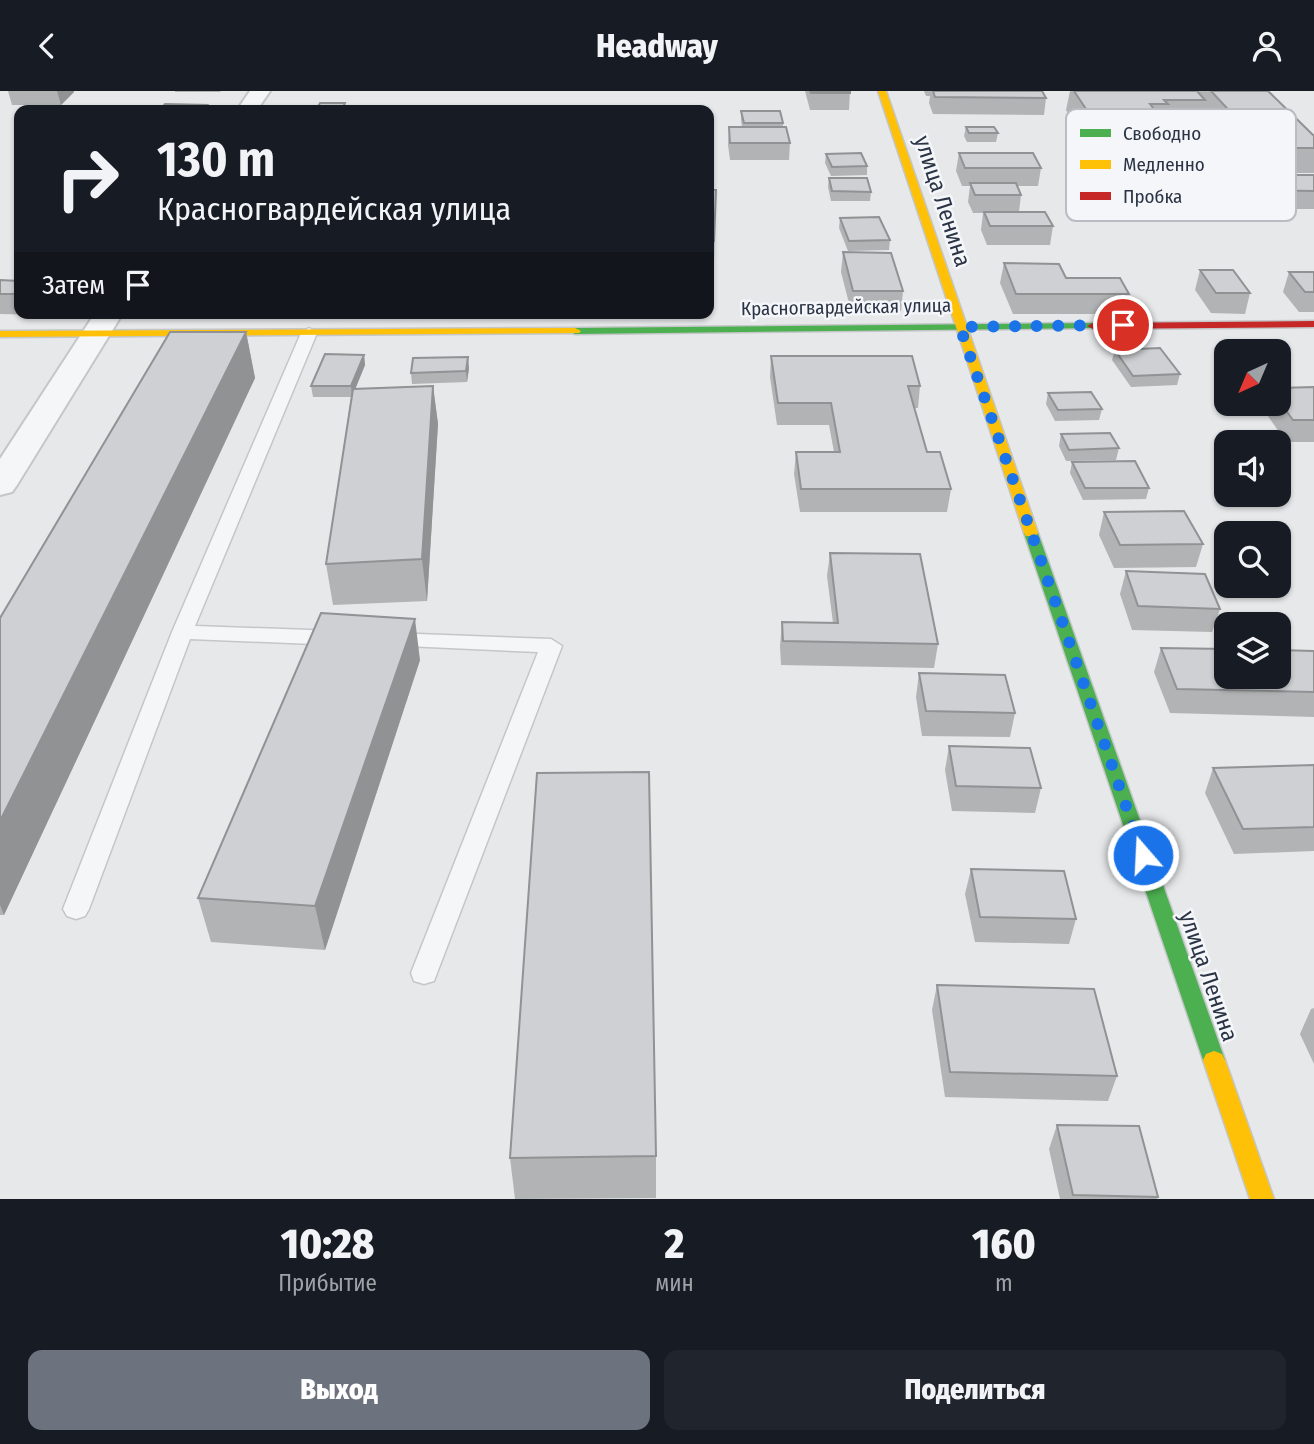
<!DOCTYPE html>
<html lang="ru">
<meta charset="utf-8">
<style>
body{margin:0;font-family:"Fira Sans Condensed",sans-serif;background:#20242c;color:#f1f3f6;height:100vh;display:flex;flex-direction:column;font-size:26px;white-space:nowrap}
*{box-sizing:border-box;margin:0}
p{font-size:23px;color:#9ea1a6}
.icon{flex:none;width:38px;height:38px;fill:none;stroke:currentColor;stroke-width:2;stroke-linecap:round;stroke-linejoin:round}
.map{position:relative;height:1108px;overflow:hidden}
.side{display:flex;flex-direction:column;background:#171b24;flex:1}
.side>*{flex:none}
.hud{position:absolute;left:14px;top:14px;width:700px;height:214px;border-radius:14px;box-shadow:0 2px 5px #0004;background:#171b24;color:#f1f3f6;overflow:hidden}
.needle{width:46px;rotate:224deg}
.buttons{position:absolute;left:1214px;top:248px;display:grid;gap:14px}
.buttons a{display:grid;place-items:center;width:77px;height:77px;border-radius:14px;background:#171b24;box-shadow:0 2px 5px #0004;font-size:35px}
.pin{position:absolute;display:grid;place-items:center;width:60px;height:60px;color:#fff;margin:-30px;border:4px solid #fff;border-radius:50%;box-shadow:0 2px 7px #0007}
.me{position:absolute;width:77px;margin:-38px;rotate:341deg;stroke-linejoin:round;filter:drop-shadow(0 0 5px #0008)}
.turn{display:flex;align-items:center;gap:24px;height:147px;padding:0 28px;font-size:32px}
.turn .icon{width:91px;height:91px;stroke-width:2.5}
.turn b{display:block;font-size:49px;line-height:60px}
.then{display:flex;align-items:center;height:66px;padding:0 28px;background:#0003;gap:14px;font-size:26px}
.eta{display:flex;justify-content:space-evenly;align-items:center;height:119px;text-align:center}
.eta b{font-size:42px;font-weight:800;line-height:49px}
.cta{display:flex;gap:14px;margin-top:auto;padding:14px 28px}
.cta a{flex:1;height:80px;border-radius:14px;background:#6c737f;color:#fff;font-size:28px;font-weight:800;line-height:80px;text-align:center}
.cta a+a{background:#20242c;color:#f1f3f6}
header{display:flex;justify-content:space-between;align-items:center;height:91px;padding:0 28px;background:#171b24;font-size:32px;font-weight:800}
.map>svg:first-child{display:block}
</style>
<header><svg class="icon" aria-label="back" viewBox="0 0 24 24"><path d="M15 5l-7 7 7 7"/></svg>Headway<svg class="icon" aria-label="person" viewBox="0 0 24 24"><circle cx="12" cy="8" r="4"/><path d="M4 21q1-7 8-7t8 7"/></svg></header>
<div class="map">
<svg width="1314" height="1108" viewBox="0 0 1314 1108">
<rect width="100%" height="100%" fill="#e6e8ea"/>
<g fill="none" stroke-linecap="round" stroke-linejoin="round">
<g stroke="#c4c6c8" stroke-width="3">
<g id="lane">
<path d="M 309,237 L 317,242 L 195,535 L 338,540 L 348,547 L 338,554 L 190,548 L 89,818 L 85,825 L 76,828 L 67,825 L 63,818 L 172,541 L 301,242 Z"/>
<path d="M 391,542 L 551,548 L 562,555 L 437,882 L 434,890 L 424,893 L 414,890 L 411,882 L 538,561 L 384,554 L 381,549 Z"/>
</g>
</g>
<g stroke="#c4c6c8" stroke-width="4">
<g id="street">
<path d="M 250,0 L 270,0 L 257,19 L 237,19 Z"/>
<path d="M 95,222 L 123,222 L 17,394 L 12,401 L 0,404 L 0,368 Z"/>
</g>
</g>
<g stroke="#c4c6c8" stroke-width="3">
<g id="fast">
<path d="M 1093,232 L 1099,235 L 1097,237 L 575,243 L 569,240 L 575,237 Z"/>
<path d="M 1031,438 L 1038,442 L 1225,969 L 1222,975 L 1214,978 L 1206,975 L 1203,969 L 1024,442 Z"/>
</g>
</g>
<g stroke="#c4c6c8" stroke-width="3">
<g id="slow">
<path d="M 878,0 L 886,0 L 1038,442 L 1036,445 L 1026,445 L 1024,442 Z"/>
<path d="M 575,237 L 581,240 L 579,242 L 0,246 L 0,240 Z"/>
<path d="M 1214,960 L 1222,963 L 1225,969 L 1274,1108 L 1250,1108 L 1203,969 L 1206,963 Z"/>
</g>
</g>
<g stroke="#c4c6c8" stroke-width="3">
<path id="jam" d="M 1314,230 L 1314,236 L 1093,238 L 1087,235 L 1093,232 Z"/>
</g>
<use href="#lane" fill="#f5f6f7" fill-rule="evenodd"/>
<use href="#street" fill="#f5f6f7" fill-rule="evenodd"/>
<use href="#fast" fill="#4caf50" fill-rule="evenodd"/>
<use href="#slow" fill="#ffc107" fill-rule="evenodd"/>
<use href="#jam" fill="#c62828" fill-rule="evenodd"/>
</g>
<g fill="#b1b3b5">
<path d="M 8,0 L 74,0 L 74,1 L 61,14 L 12,14 Z"/>
<path d="M 175,0 L 221,0 L 220,1 L 175,1 Z"/>
<path d="M 805,0 L 850,0 L 849,19 L 810,19 Z"/>
<path d="M 924,0 L 1042,0 L 1046,7 L 1044,24 L 933,23 L 929,12 L 930,5 L 926,5 Z"/>
<path d="M 1070,0 L 1268,0 L 1314,45 L 1314,82 L 1257,82 L 1202,20 L 1199,33 L 1165,33 L 1175,45 L 1173,53 L 1184,66 L 1213,83 L 1209,101 L 1150,101 L 1129,70 L 1099,70 L 1066,19 Z"/>
<path d="M 741,20 L 783,32 L 783,36 L 790,52 L 789,69 L 730,69 L 728,54 L 729,36 L 742,36 L 741,29 Z"/>
<path d="M 966,36 L 998,42 L 996,51 L 967,51 L 964,45 Z"/>
<path d="M 959,62 L 1041,77 L 1038,95 L 1017,95 L 1021,104 L 1019,121 L 1053,135 L 1050,154 L 987,154 L 981,139 L 983,122 L 973,122 L 968,111 L 970,95 L 962,95 L 956,80 Z"/>
<path d="M 826,63 L 867,75 L 867,84 L 831,85 L 825,72 Z"/>
<path d="M 1263,84 L 1314,84 L 1314,118 L 1249,118 L 1241,108 L 1246,90 L 1261,90 Z"/>
<path d="M 829,87 L 871,101 L 870,110 L 831,110 L 828,96 Z"/>
<path d="M 709,99 L 716,99 L 714,170 L 709,170 Z"/>
<path d="M 840,127 L 890,149 L 889,159 L 848,160 L 839,137 Z"/>
<path d="M 843,161 L 903,200 L 901,220 L 851,220 L 841,181 Z"/>
<path d="M 1004,172 L 1129,203 L 1125,223 L 1013,223 L 1000,192 Z"/>
<path d="M 1200,179 L 1250,202 L 1245,223 L 1211,222 L 1195,199 Z"/>
<path d="M 1289,181 L 1314,181 L 1314,221 L 1299,221 L 1283,201 Z"/>
<path d="M 0,190 L 19,190 L 19,222 L 55,222 L 54,224 L 0,223 Z"/>
<path d="M 246,241 L 255,287 L 4,824 L 0,824 L 0,527 Z"/>
<path d="M 1115,259 L 1180,283 L 1177,294 L 1131,296 L 1112,269 Z"/>
<path d="M 364,264 L 365,274 L 355,298 L 433,295 L 438,333 L 427,510 L 333,514 L 326,473 L 351,306 L 313,306 L 311,295 Z"/>
<path d="M 771,265 L 920,295 L 918,317 L 914,317 L 927,361 L 951,398 L 947,421 L 800,421 L 794,383 L 796,361 L 834,361 L 829,334 L 777,334 L 770,286 Z"/>
<path d="M 469,277 L 467,291 L 412,293 L 411,282 Z"/>
<path d="M 1314,296 L 1314,351 L 1286,351 L 1263,318 L 1265,313 L 1279,313 L 1279,297 Z"/>
<path d="M 1048,302 L 1102,318 L 1099,329 L 1055,330 L 1046,313 Z"/>
<path d="M 1061,343 L 1119,357 L 1116,369 L 1066,370 L 1059,355 Z"/>
<path d="M 1072,371 L 1149,397 L 1146,408 L 1083,409 L 1070,382 Z"/>
<path d="M 1104,421 L 1203,453 L 1196,476 L 1114,477 L 1099,444 Z"/>
<path d="M 830,462 L 938,553 L 934,577 L 781,574 L 780,555 L 782,531 L 833,532 L 827,485 Z"/>
<path d="M 1126,480 L 1220,518 L 1212,541 L 1132,539 L 1120,503 Z"/>
<path d="M 1161,557 L 1314,560 L 1314,626 L 1170,622 L 1154,581 Z"/>
<path d="M 420,569 L 325,859 L 211,851 L 198,807 Z"/>
<path d="M 919,582 L 1015,622 L 1010,646 L 922,645 L 916,606 Z"/>
<path d="M 949,655 L 1041,697 L 1035,722 L 952,720 L 945,679 Z"/>
<path d="M 1314,674 L 1314,760 L 1234,763 L 1205,702 L 1213,677 Z"/>
<path d="M 971,778 L 1076,828 L 1069,853 L 975,851 L 965,803 Z"/>
<path d="M 937,894 L 1117,985 L 1108,1010 L 945,1006 L 932,919 Z"/>
<path d="M 1314,917 L 1314,973 L 1300,943 L 1311,918 Z"/>
<path d="M 1057,1034 L 1158,1106 L 1157,1108 L 1060,1108 L 1049,1058 Z"/>
<path d="M 656,1065 L 656,1107 L 515,1108 L 510,1067 Z"/>
</g>
<g fill="#909294">
<path d="M 57,0 L 74,0 L 74,1 L 61,14 Z"/>
<path d="M 246,241 L 255,287 L 4,824 L 0,814 L 0,730 Z"/>
<path d="M 364,264 L 365,274 L 352,306 L 351,295 Z"/>
<path d="M 468,266 L 469,277 L 467,291 L 466,280 Z"/>
<path d="M 433,295 L 438,333 L 427,510 L 422,468 Z"/>
<path d="M 415,528 L 420,569 L 325,859 L 315,815 Z"/>
</g>
<g fill="#ced0d3" stroke="#909294" stroke-width="2">
<path d="M 810,0 L 850,0 L 850,2 L 811,2 Z"/>
<path d="M 933,0 L 1042,0 L 1046,7 L 935,6 Z"/>
<path d="M 1074,0 L 1197,0 L 1205,9 L 1164,9 L 1168,13 L 1150,13 L 1175,45 L 1104,45 Z"/>
<path d="M 1211,0 L 1268,0 L 1314,45 L 1314,57 L 1264,57 Z"/>
<path d="M 320,12 L 345,12 L 342,19 L 288,19 L 317,18 Z"/>
<path d="M 165,13 L 207,14 L 202,19 L 160,19 Z"/>
<path d="M 741,20 L 780,20 L 783,32 L 744,32 Z"/>
<path d="M 729,36 L 786,36 L 790,52 L 730,52 Z"/>
<path d="M 966,36 L 994,36 L 998,42 L 969,42 Z"/>
<path d="M 861,62 L 867,75 L 832,76 L 826,63 Z"/>
<path d="M 959,62 L 1033,62 L 1041,77 L 965,77 Z"/>
<path d="M 1263,84 L 1314,84 L 1314,100 L 1254,99 L 1246,90 L 1268,90 Z"/>
<path d="M 829,87 L 867,87 L 871,101 L 832,100 Z"/>
<path d="M 970,92 L 1016,92 L 1021,104 L 975,104 Z"/>
<path d="M 709,99 L 716,99 L 714,150 L 709,150 Z"/>
<path d="M 984,121 L 1045,121 L 1053,135 L 990,135 Z"/>
<path d="M 879,126 L 890,149 L 849,150 L 840,127 Z"/>
<path d="M 843,161 L 891,162 L 903,200 L 853,200 Z"/>
<path d="M 1004,172 L 1059,173 L 1066,187 L 1120,187 L 1129,203 L 1016,203 Z"/>
<path d="M 1200,179 L 1233,179 L 1250,202 L 1216,202 Z"/>
<path d="M 1289,181 L 1314,181 L 1314,201 L 1305,201 Z"/>
<path d="M 0,189 L 19,190 L 19,203 L 0,203 Z"/>
<path d="M 170,241 L 246,241 L 0,730 L 0,527 Z"/>
<path d="M 1160,257 L 1180,283 L 1133,285 L 1115,259 Z"/>
<path d="M 325,263 L 364,264 L 351,295 L 311,295 Z"/>
<path d="M 771,265 L 912,265 L 920,295 L 908,295 L 927,361 L 940,361 L 951,398 L 801,398 L 796,361 L 840,361 L 831,312 L 778,312 Z"/>
<path d="M 468,266 L 466,280 L 411,282 L 413,267 Z"/>
<path d="M 433,295 L 422,468 L 326,473 L 353,298 Z"/>
<path d="M 1314,296 L 1314,329 L 1293,329 L 1279,310 L 1279,297 Z"/>
<path d="M 1091,301 L 1102,318 L 1058,319 L 1048,302 Z"/>
<path d="M 1110,342 L 1119,357 L 1069,359 L 1061,343 Z"/>
<path d="M 1135,370 L 1149,397 L 1085,397 L 1072,371 Z"/>
<path d="M 1184,420 L 1203,453 L 1120,454 L 1104,421 Z"/>
<path d="M 830,462 L 920,463 L 938,553 L 783,550 L 782,531 L 838,532 Z"/>
<path d="M 1126,480 L 1205,483 L 1220,518 L 1138,515 Z"/>
<path d="M 321,522 L 415,528 L 315,815 L 198,807 Z"/>
<path d="M 1161,557 L 1227,558 L 1227,586 L 1279,586 L 1279,559 L 1314,560 L 1314,601 L 1177,598 Z"/>
<path d="M 919,582 L 1005,584 L 1015,622 L 926,620 Z"/>
<path d="M 949,655 L 1030,657 L 1041,697 L 956,695 Z"/>
<path d="M 1314,674 L 1314,736 L 1243,738 L 1213,677 Z"/>
<path d="M 649,681 L 656,1065 L 510,1067 L 537,682 Z"/>
<path d="M 971,778 L 1064,780 L 1076,828 L 980,826 Z"/>
<path d="M 937,894 L 1094,898 L 1117,985 L 950,981 Z"/>
<path d="M 1057,1034 L 1139,1035 L 1158,1106 L 1073,1104 Z"/>
</g>
<g fill="none" stroke-linecap="round" stroke-linejoin="round">
<path stroke="#1a73e8" stroke-width="12" stroke-dasharray="0 21.6" d="M 1123,234 L 960,236 L 1143,764"/>
</g>
<g text-anchor="middle" dominant-baseline="central" stroke-width="5" stroke-linejoin="round" paint-order="stroke">
<g font-size="19" fill="#2b3445" stroke="#f4f6f9">
<text transform="translate(846 216) rotate(-1)">Красногвардейская улица</text>
</g>
<g font-size="23" fill="#2b3445" stroke="#f4f6f9">
<text transform="translate(943 110) rotate(72)">улица Ленина</text>
<text transform="translate(1209 885) rotate(71)">улица Ленина</text>
</g>
</g>
<rect x="1066" y="18" width="230" height="112" rx="10" fill="#f4f6f9" stroke="#b8bcc3" stroke-width="2"/>
<rect x="1080" y="38" width="31" height="8" fill="#4caf50"/>
<rect x="1080" y="69" width="31" height="9" fill="#ffc107"/>
<rect x="1080" y="101" width="31" height="8" fill="#c62828"/>
<g font-size="19" fill="#2b3445">
<text x="1123" y="49">Свободно</text>
<text x="1123" y="80">Медленно</text>
<text x="1123" y="112">Пробка</text>
</g>
</svg>
<div class="buttons">
<a><svg class="needle" viewBox="-14 -14 28 28"><path d="M0-13l5 13h-10z" fill="#e53935"/><path d="M0 13l5-13h-10z" fill="#9ea1a6"/></svg></a>
<a><svg class="icon" aria-label="sound" viewBox="0 0 24 24"><path d="M4 9h4l5-4v14l-5-4H4zM17 9q2 3 0 6"/></svg></a>
<a><svg class="icon" aria-label="search" viewBox="0 0 24 24"><circle cx="10" cy="10" r="6"/><path d="M15 15l6 6"/></svg></a>
<a><svg class="icon" aria-label="layers" viewBox="0 0 24 24"><path d="M12 4l9 5-9 5-9-5zM3 14l9 5 9-5"/></svg></a>
</div>
<div class="pin" style="left:1123px;top:234px;background:#d93025"><svg class="icon" aria-label="arrive" viewBox="0 0 24 24"><path d="M6 21V4h12l-3 4 3 4H6"/></svg></div>
<svg class="me" style="left:1143px;top:764px" viewBox="-20 -20 40 40"><circle r="17" fill="#1a73e8" stroke="#fff" stroke-width="3"/><path d="M0-11L8 9 0 5-8 9z" fill="#fff"/></svg>
<div class="hud">
<div class="turn"><svg class="icon" aria-label="right" viewBox="0 0 24 24"><path d="M7 20v-9h11M14 6l5 5-5 5"/></svg><div><b>130 m</b>Красногвардейская улица</div></div>
<div class="then">Затем<svg class="icon" aria-label="arrive" viewBox="0 0 24 24"><path d="M6 21V4h12l-3 4 3 4H6"/></svg></div>
</div>
</div>
<section class="side">
<div class="eta">
<div><b>10:28</b><p>Прибытие</p></div>
<div><b>2</b><p>мин</p></div>
<div><b>160</b><p>m</p></div>
</div>
<div class="cta"><a>Выход</a><a>Поделиться</a></div>
</section>
